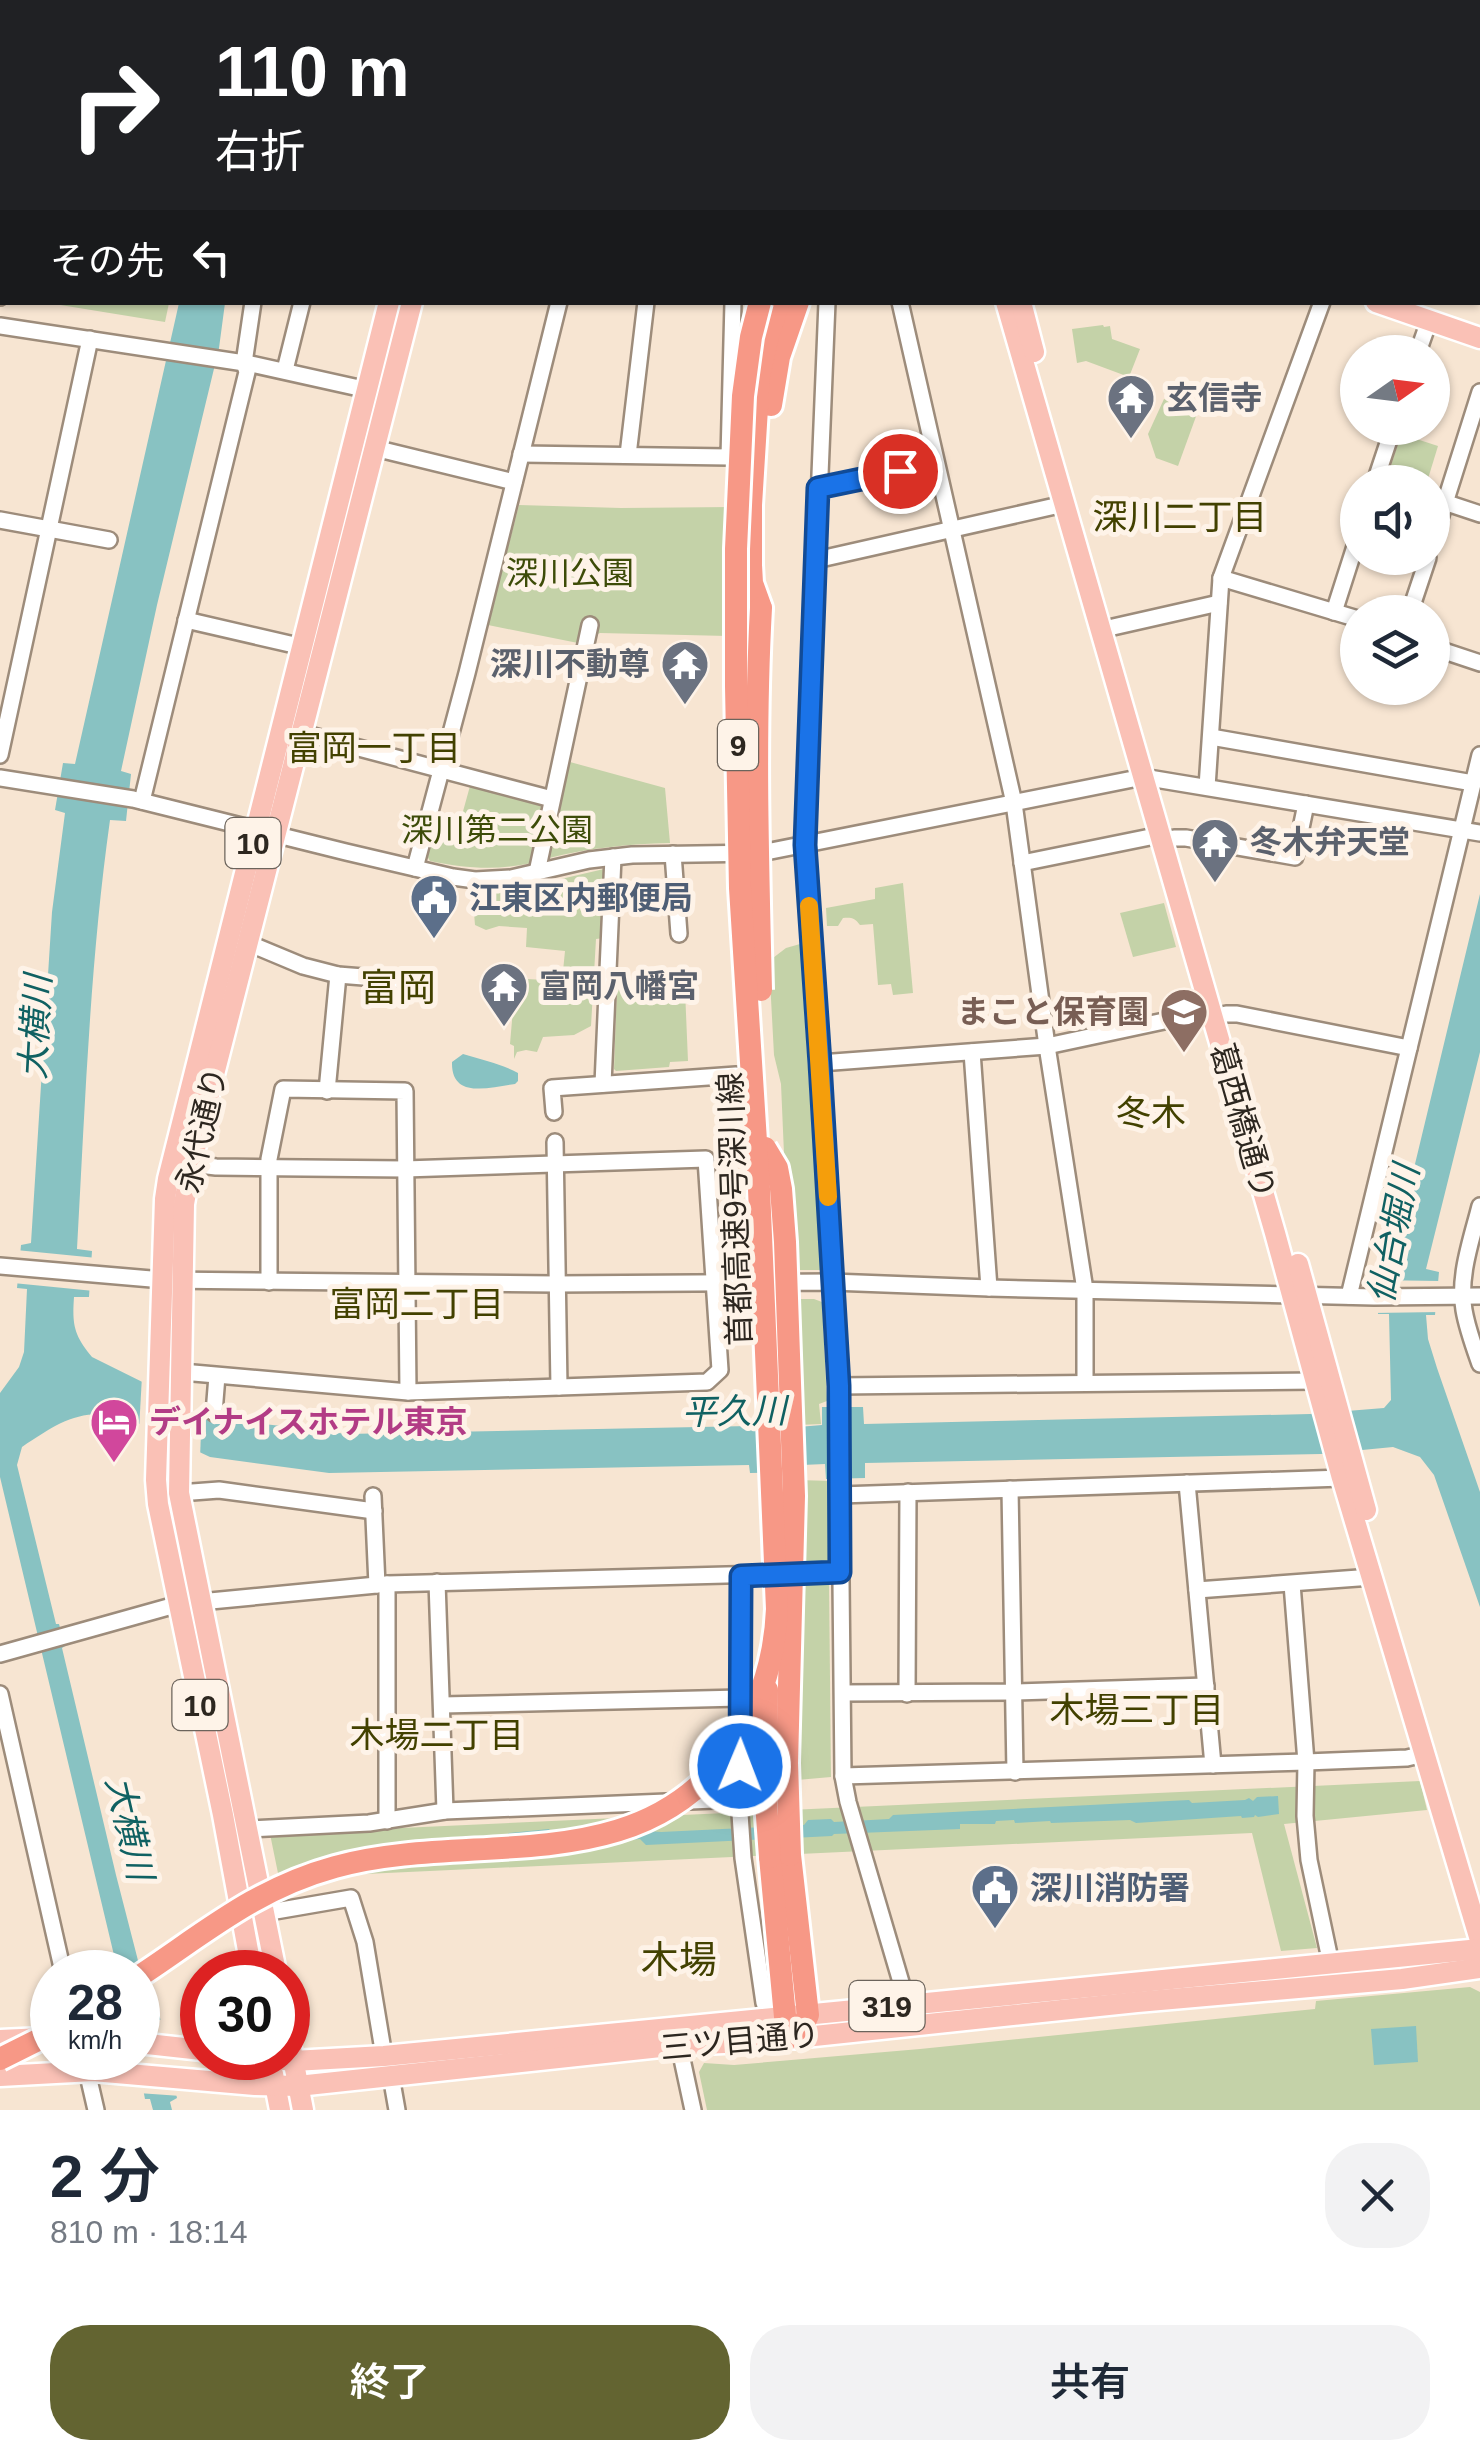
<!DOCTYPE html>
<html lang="ja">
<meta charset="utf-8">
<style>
body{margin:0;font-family:Arial,"Noto Sans JP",sans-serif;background:#f2f2f3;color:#1f2937;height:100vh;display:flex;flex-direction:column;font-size:38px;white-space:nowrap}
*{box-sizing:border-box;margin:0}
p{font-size:32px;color:#747a83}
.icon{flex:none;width:55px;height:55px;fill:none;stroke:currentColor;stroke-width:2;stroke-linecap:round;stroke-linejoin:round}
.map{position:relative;height:2110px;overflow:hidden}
.sheet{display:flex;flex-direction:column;background:#fff;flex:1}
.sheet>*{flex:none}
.banner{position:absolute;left:0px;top:0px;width:1480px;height:305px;box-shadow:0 2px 8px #0004;background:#202124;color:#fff;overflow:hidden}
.needle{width:65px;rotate:76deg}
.fabs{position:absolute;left:1340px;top:335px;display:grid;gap:20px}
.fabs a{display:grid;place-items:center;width:110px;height:110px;border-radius:50%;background:#fff;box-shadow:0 2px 8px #0004;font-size:50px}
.speed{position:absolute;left:30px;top:1950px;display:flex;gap:20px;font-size:50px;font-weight:700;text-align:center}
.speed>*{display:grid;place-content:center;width:130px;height:130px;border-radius:50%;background:#fff;box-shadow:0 2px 8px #0004;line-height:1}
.speed small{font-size:25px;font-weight:400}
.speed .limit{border:15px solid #d22;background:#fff;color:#111}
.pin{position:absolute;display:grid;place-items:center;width:85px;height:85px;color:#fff;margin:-42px;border:5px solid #fff;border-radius:50%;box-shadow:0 2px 10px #0007}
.me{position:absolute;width:110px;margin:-55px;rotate:1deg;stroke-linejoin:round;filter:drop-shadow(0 0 8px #0008)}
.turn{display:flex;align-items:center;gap:35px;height:210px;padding:0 50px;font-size:45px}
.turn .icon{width:130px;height:130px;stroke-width:2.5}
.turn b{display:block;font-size:70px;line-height:85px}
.then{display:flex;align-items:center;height:95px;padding:0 50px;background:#0003;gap:20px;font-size:38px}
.round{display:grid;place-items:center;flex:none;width:105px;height:105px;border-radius:40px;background:#f2f2f3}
.headline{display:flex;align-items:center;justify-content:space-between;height:170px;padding:0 50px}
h1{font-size:60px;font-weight:600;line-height:75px}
.cta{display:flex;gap:20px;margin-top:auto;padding:20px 50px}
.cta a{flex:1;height:115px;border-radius:40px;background:#636431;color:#fff;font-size:40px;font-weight:600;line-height:115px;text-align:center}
.cta a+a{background:#f2f2f3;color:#1f2937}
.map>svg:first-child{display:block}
</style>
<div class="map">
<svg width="1480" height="2110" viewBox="0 0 1480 2110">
<rect width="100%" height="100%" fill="#f7e5d2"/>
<g fill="#c4d2a8">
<path d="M 48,303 L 169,302 L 169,303 L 165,322 Z"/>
<path d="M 1103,325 L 1104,327 L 1110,326 L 1112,339 L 1140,349 L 1129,377 L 1086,361 L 1077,363 L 1072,329 Z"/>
<path d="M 1164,399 L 1198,411 L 1178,466 L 1156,458 L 1148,434 Z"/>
<path d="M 1401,434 L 1438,446 L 1427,482 L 1401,482 L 1387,478 Z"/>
<path d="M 519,505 L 621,508 L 732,507 L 728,636 L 600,633 L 578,643 L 488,625 Z"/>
<path d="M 570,762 L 665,788 L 670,843 C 629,844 589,848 549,858 Z"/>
<path d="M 470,786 L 544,804 L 531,863 C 496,871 464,868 430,861 L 427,856 L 432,839 L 454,844 Z"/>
<path d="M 604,869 L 604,938 L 596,939 L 591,1026 L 574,1035 L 543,1037 L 537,1052 L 526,1050 L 517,1052 L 514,1059 L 514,1046 L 510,1044 L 513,1009 L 524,996 L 527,979 L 562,981 L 565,951 L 526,947 L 527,928 L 499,926 L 486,930 L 475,925 L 474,913 L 486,912 L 487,909 L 495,908 L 495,889 L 518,889 Z"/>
<path d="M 903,883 L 913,993 L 893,995 L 891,984 L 878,985 L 873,924 L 860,925 C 855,918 851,917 843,918 L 838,926 L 827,926 L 826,908 L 875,899 L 875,888 Z"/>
<path d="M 1164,903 L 1176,947 L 1133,957 L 1120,913 Z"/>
<path d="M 800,944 L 821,1270 L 789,1270 L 781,1084 L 774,1055 L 769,961 L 786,948 Z"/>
<path d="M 657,986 L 657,991 L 685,990 L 688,1061 L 670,1062 L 669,1067 L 616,1071 L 614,1069 L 617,987 Z"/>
<path d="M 790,1299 L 814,1299 L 822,1302 L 827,1401 L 819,1404 L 821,1424 L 798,1425 Z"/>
<path d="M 797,1480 L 832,1481 L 832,1565 L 797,1565 Z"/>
<path d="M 797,1580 L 829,1580 L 831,1777 L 797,1780 Z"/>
<path d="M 1420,1781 L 1427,1810 L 1284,1824 L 1317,1948 L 1281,1951 L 1252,1833 L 279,1878 L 270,1834 Z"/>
<path d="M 1470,1987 L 1480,1992 L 1480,2110 L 707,2110 L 699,2072 L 704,2063 L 734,2065 L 920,2049 L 1315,2009 L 1316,2001 Z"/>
</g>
<g fill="#88c2c2">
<path d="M 179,303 L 225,303 L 219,348 L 157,605 L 121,771 L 131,774 L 126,821 L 110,820 C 90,962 85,1106 77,1249 L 92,1251 L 89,1297 L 74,1297 C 72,1325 74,1335 92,1357 L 215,1418 L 347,1434 L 750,1426 L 750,1423 L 797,1422 L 798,1427 L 822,1425 L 822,1407 L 863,1407 L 864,1424 L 1310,1414 L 1384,1408 L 1391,1400 L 1389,1314 L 1378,1314 L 1377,1279 L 1389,1272 L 1480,894 L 1480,1052 L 1426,1269 L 1439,1272 L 1435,1315 L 1426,1315 L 1428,1339 L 1437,1368 L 1480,1492 L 1480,1607 L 1434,1475 L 1420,1457 L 1393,1447 L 1321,1454 L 865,1463 L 865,1478 L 826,1479 L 825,1464 L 802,1465 L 802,1472 L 750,1473 L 749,1465 L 329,1473 L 210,1457 L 127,1418 C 80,1407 60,1422 22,1447 L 17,1465 L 56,1624 L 59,1624 L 65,1646 L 62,1648 L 116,1875 L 151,2011 L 159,2013 L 177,2098 L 170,2102 L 172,2110 L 153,2110 L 150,2099 L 145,2099 L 137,2058 L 138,1972 L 118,1972 L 0,1477 L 0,1393 L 19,1367 L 24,1352 L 27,1289 L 17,1288 L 21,1245 L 31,1243 L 52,912 L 65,813 L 55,810 L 63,763 L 75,764 Z"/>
<path d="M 463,1054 C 482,1060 502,1064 518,1073 L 518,1081 L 515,1084 C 491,1087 451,1100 452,1062 Z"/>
<path d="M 1278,1796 L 1279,1814 L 1258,1817 L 1255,1815 L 1254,1817 L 1242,1818 L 1241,1816 L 1136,1823 L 1130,1820 L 1051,1823 L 1050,1821 L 1015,1823 L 1014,1820 L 996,1821 L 995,1824 L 960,1824 L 960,1829 L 834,1834 L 832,1836 L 646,1845 L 640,1839 L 549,1847 L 409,1849 L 414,1842 L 448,1840 L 453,1845 L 503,1840 L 509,1833 L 549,1829 L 554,1835 L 640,1827 L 648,1831 L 661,1832 L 804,1825 L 808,1820 L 831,1819 L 834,1822 L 889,1819 L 893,1815 L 1189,1800 L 1192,1803 L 1245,1800 L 1249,1798 L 1253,1801 L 1257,1797 Z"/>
<path d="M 1416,2026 L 1418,2062 L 1374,2065 L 1371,2029 Z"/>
</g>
<g fill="#f7e5d2">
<path d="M 16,1250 L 97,1258 L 94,1291 L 13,1283 Z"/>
<path d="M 1373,1280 L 1439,1281 L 1440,1312 L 1373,1313 Z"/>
<path d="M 142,1376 L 202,1407 L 200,1458 L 139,1430 Z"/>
<path d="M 138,2019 L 165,2020 L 181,2096 L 138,2093 L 132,2058 L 138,2058 Z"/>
</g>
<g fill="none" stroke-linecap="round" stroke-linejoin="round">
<path stroke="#88c2c2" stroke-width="4" d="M 145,302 L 149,303"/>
<g stroke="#9d8c7b" stroke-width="20">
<g id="minor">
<path d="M 287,0 L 288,2"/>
<path d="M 347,0 L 357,2"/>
<path d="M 705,0 L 716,2"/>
<path d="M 969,0 L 970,2"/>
<path d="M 382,2 L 382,0"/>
<path d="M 562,2 L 563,0"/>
<path d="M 633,2 L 633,0"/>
<path d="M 740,2 L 745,0"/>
<path d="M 898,2 L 902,0"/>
<path d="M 1261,2 L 1262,0"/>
<path d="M 0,114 L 2,115"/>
<path d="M 0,235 L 2,236"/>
<path d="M 1478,249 L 1480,250"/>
<path d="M 0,297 L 2,285"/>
<path d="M 827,302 L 805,845 L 839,1386 L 843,1776 L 848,1802 L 903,1989 L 909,2025"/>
<path d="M 900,302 L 1014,803 L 1047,1046 L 1085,1290 L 1085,1382"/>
<path d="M 0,326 L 251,364 L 368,390"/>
<path d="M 1418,352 L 1429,321"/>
<path d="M 285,370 L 302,302"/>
<path d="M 354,443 L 514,482"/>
<path d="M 521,454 L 729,457 L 733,302"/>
<path d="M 628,455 L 646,302"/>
<path d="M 1375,482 L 1393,428"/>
<path d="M 819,488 L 936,463"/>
<path d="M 1432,498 L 1480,514"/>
<path d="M 0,520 L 109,540"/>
<path d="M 1432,544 L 1480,392"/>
<path d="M 816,560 L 1064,504"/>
<path d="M 1221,578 L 1358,619"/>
<path d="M 1334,612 L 1358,537"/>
<path d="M 1410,612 L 1428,558"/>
<path d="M 186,620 L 303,647"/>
<path d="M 1113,627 L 1219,603"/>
<path d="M 1432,647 L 1480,663"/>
<path d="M 302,733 L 552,799"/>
<path d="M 1211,737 L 1473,783"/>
<path d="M 0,755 L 90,339"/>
<path d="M 0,778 L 133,799 L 346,852 L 453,877 L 475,880 L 511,878 L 589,860 L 632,855 L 761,853 L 1143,777 L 1480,833"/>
<path d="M 1207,787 L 1221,578 L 1322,302"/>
<path d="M 142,801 L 247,372 L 244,363 L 253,302"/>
<path d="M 1174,838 L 1186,838 L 1295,857 L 1306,804"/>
<path d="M 673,854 L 679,934"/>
<path d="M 1022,863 L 1160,835"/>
<path d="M 415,868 L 467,673 L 559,302"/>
<path d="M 537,872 L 590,625"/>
<path d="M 248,943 L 303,966 L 338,975 L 414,981"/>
<path d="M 1226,1014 L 1237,1014 L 1409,1048"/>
<path d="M 972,1052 L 989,1288"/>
<path d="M 820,1063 L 1047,1046 L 1211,1011"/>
<path d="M 603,1084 L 613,857"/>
<path d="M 327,1091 L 338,975"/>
<path d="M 554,1112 L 552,1088 L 736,1075"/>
<path d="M 555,1142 L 559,1387"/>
<path d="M 1480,1206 C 1472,1238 1458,1276 1464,1310 C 1467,1328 1474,1347 1480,1364"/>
<path d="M 0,1266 L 163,1280 L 556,1284 L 832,1282 L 989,1288 L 1374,1297 L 1480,1296"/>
<path d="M 269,1282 L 269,1159 L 283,1089 L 405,1091 L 408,1392"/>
<path d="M 1349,1296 L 1480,755"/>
<path d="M 182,1372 L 408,1392 L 707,1382 L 720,1370 L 706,1159 L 405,1169 L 216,1167 L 191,1164"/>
<path d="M 839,1386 L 1316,1381"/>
<path d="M 214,1413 L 217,1376"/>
<path d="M 1187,1483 L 1213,1765"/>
<path d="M 1010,1489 L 1015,1772"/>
<path d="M 179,1493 L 219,1490 L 374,1511"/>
<path d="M 840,1495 L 1342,1478"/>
<path d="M 373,1496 L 377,1585"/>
<path d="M 741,1576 L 739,1799 L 743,1858 L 764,2003 L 785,2017"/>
<path d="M 437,1582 L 445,1811"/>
<path d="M 387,1584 L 387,1821"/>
<path d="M 1292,1584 L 1306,1762 L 1305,1816 L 1309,1860 L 1331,1964"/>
<path d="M 1197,1590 L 1372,1577"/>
<path d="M 0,1654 L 179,1604 L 387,1584 L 840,1572"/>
<path d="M 843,1693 L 1013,1692 L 1206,1686"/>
<path d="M 0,1694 L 63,1972"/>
<path d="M 907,1694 L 908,1492"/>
<path d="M 442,1705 L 741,1698"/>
<path d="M 843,1776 L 1306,1762 L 1407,1758 L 1424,1754"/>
<path d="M 248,1829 L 369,1823 L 445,1811 L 739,1799"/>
<path d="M 264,1913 L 351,1898 L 365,1942 L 384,2056"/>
<path d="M 679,2045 L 693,2110"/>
<path d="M 87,2071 L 96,2110"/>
<path d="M 391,2076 L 397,2110"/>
</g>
</g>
<g stroke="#fff" stroke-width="25">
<g id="major">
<path d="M 33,0 L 37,2"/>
<path d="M 81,0 L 85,2"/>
<path d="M 845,0 L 846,2"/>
<path d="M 861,0 L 863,2"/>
<path d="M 466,2 L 467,0"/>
<path d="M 485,2 L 486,0"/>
<path d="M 1100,2 L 1105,0"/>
<path d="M 1006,302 L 1275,1233 L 1342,1478 L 1480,1940"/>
<path d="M 1021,302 L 1034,352"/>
<path d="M 1376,302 L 1480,338"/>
<path d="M 1298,1264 L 1366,1510"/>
<path d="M 252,1972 L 223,1815 L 158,1504 L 156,1480 L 165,1199 L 168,1179 L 389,302"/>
<path d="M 276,1972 L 179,1493 L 184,1204 L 191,1164 L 412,302"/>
<path d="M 288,2033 L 303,2110"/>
<path d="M 0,2040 L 43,2038"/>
<path d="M 138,2043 L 202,2050"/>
<path d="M 267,2058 L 293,2061 L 384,2056 L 1480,1949"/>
<path d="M 273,2074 L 280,2110"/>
<path d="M 0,2076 L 93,2071 L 255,2085 L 298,2086 L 679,2045 L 767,2041 L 1137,2002 L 1402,1979 L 1480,1968"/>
</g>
</g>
<g stroke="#fff" stroke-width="28">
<g id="highway">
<path d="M 1123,2 L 1126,0"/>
<path d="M 1146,2 L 1149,0"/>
<path d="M 1194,2 L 1197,0"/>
<path d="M 771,405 L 779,357 L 798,302"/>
<path d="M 761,608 L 752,583 L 751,565 L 751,505 L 759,376 L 767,340 L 779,302"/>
<path d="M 790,1855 L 808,2015 L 798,2037"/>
<path d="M 770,1857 L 785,2017 L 798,2037"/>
</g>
</g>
<use href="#minor" stroke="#fff" stroke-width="15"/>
<use href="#major" stroke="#fac1b6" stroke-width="20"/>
<use href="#highway" stroke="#f79886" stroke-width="22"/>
<g stroke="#fff" stroke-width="28" stroke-linecap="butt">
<g id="highway-bridge">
<path d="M 761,990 C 758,862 754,735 761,608"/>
<path d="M 765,1148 L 777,1168 L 781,1189 L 785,1242 L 794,1496 L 787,1763 L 790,1855"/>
<path d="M 767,1690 L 766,1803 L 770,1857"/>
<path d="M 138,1977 C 205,1933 255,1889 335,1867 C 472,1829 641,1884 734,1745 C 760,1705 775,1658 777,1609 L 759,1189 L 740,888 L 736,686 L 736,549 L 743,396 L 751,337 L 760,302"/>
<path d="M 0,2059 L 52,2033"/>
</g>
</g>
<use href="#highway-bridge" stroke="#f79886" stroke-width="22"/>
</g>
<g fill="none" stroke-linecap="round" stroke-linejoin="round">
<g stroke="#114b97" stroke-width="25">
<path id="route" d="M 740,1766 L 741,1576 L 840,1572 L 839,1386 L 820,1063 L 805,845 L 818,488 L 900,471"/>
</g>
<use href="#route" stroke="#1a73e8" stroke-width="18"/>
<path stroke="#f59e0b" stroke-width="18" d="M 809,906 L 828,1197"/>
</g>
<defs>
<g id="temple-pin" transform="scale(2.5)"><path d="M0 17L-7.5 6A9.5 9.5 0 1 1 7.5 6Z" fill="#6b7280" stroke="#fef3e8"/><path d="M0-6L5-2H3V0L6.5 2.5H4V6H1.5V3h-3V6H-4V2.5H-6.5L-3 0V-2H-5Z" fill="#fff"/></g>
<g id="civic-pin" transform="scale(2.5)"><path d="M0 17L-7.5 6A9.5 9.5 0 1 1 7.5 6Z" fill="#5c6f8a" stroke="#fef3e8"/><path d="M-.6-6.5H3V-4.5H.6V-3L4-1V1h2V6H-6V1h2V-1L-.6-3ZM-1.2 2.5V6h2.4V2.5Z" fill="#fff"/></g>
<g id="school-pin" transform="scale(2.5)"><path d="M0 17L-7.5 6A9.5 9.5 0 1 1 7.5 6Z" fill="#8d6e63" stroke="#fef3e8"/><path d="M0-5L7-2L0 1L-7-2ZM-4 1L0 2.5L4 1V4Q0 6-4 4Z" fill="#fff"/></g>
<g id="hotel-pin" transform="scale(2.5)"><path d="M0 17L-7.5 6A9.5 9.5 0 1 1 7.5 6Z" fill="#d1479c" stroke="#fef3e8"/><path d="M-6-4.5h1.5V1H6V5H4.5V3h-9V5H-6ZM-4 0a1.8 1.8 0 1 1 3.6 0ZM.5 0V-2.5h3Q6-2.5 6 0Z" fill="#fff"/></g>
</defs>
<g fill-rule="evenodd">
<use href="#temple-pin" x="1131" y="398"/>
<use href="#temple-pin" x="685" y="664"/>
<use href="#temple-pin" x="1215" y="842"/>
<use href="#civic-pin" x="434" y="898"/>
<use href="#temple-pin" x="504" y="986"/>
<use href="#school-pin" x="1184" y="1012"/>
<use href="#hotel-pin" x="114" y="1422"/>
<use href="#civic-pin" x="995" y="1888"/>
</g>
<g text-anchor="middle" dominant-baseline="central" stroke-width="10" stroke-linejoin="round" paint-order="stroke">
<g fill="#fef3e8" stroke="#6c645c" stroke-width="2.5">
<rect x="718" y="720" width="40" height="50" rx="8"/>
<rect x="225.5" y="818" width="55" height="50" rx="8"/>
<rect x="172.5" y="1680" width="55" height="50" rx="8"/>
<rect x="849.5" y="1981" width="75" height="50" rx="8"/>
</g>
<g font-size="30" font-weight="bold" fill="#2d2720">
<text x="738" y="745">9</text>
<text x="253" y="843">10</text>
<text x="200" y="1705">10</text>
<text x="887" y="2006">319</text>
</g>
<g font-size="32" font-weight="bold" fill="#5b616d" stroke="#fef3e8" text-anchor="start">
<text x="1166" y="398">玄信寺</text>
<text x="650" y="664" text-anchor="end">深川不動尊</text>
<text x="1250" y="842">冬木弁天堂</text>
<text x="539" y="986">富岡八幡宮</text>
</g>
<g font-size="32" fill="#3d4c08" stroke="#fef3e8">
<text x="570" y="573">深川公園</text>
<text x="497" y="830">深川第二公園</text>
</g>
<g font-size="32" font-weight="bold" fill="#4e5e75" stroke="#fef3e8" text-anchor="start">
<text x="469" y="898">江東区内郵便局</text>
<text x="1030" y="1888">深川消防署</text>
</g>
<g font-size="32" font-weight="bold" fill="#785e54" stroke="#fef3e8" text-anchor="end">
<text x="1149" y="1012">まこと保育園</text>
</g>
<g font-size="32" fill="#2d2720" stroke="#fef3e8">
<text transform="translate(1243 1121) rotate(74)">葛西橋通り</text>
<text transform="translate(202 1130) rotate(-77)">永代通り</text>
<text transform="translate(735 1209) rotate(-92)">首都高速9号深川線</text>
<text transform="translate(740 2041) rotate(-5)">三ツ目通り</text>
</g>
<g font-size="32" font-weight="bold" fill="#b23c85" stroke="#fef3e8" text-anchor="start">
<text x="149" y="1422">デイナイスホテル東京</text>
</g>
<g font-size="35" fill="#424100" stroke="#fef3e8">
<text x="1180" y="516">深川二丁目</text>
<text x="374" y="747">富岡一丁目</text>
<text x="1151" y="1112">冬木</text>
<text x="417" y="1303">富岡二丁目</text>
<text x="1137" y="1709">木場三丁目</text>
<text x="437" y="1734">木場二丁目</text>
</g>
<g font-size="35" font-style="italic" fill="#106162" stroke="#fef3e8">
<text transform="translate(35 1027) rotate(-87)">大横川</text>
<text transform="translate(1393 1234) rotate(-79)">仙台堀川</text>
<text transform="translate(734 1411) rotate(-1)">平久川</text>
<text transform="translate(130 1828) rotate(77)">大横川</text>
</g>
<g font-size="38" fill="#424100" stroke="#fef3e8">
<text x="398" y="988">富岡</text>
<text x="679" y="1960">木場</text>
</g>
</g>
</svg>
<div class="fabs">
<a><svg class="needle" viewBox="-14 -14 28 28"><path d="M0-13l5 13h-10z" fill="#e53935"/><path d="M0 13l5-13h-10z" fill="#747a83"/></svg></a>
<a><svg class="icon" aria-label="sound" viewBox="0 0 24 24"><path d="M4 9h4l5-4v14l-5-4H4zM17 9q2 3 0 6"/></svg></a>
<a><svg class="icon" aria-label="layers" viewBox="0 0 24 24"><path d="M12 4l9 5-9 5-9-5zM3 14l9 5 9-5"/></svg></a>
</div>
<div class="speed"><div>28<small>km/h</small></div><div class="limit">30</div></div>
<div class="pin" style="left:900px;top:471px;background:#d93025"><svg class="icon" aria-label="arrive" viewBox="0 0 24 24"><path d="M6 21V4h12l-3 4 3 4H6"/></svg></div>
<svg class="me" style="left:740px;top:1766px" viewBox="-20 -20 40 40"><circle r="17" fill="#1a73e8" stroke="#fff" stroke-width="3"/><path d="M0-11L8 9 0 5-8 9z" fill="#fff"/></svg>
<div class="banner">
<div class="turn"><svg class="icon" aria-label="right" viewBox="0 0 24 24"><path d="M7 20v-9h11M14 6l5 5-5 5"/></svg><div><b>110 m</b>右折</div></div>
<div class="then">その先<svg class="icon" aria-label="left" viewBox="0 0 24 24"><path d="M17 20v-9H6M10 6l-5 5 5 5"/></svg></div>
</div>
</div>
<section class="sheet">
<div class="headline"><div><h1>2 分</h1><p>810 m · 18:14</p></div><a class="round"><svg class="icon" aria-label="close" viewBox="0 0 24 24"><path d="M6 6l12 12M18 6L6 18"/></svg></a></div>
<div class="cta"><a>終了</a><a>共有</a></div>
</section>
